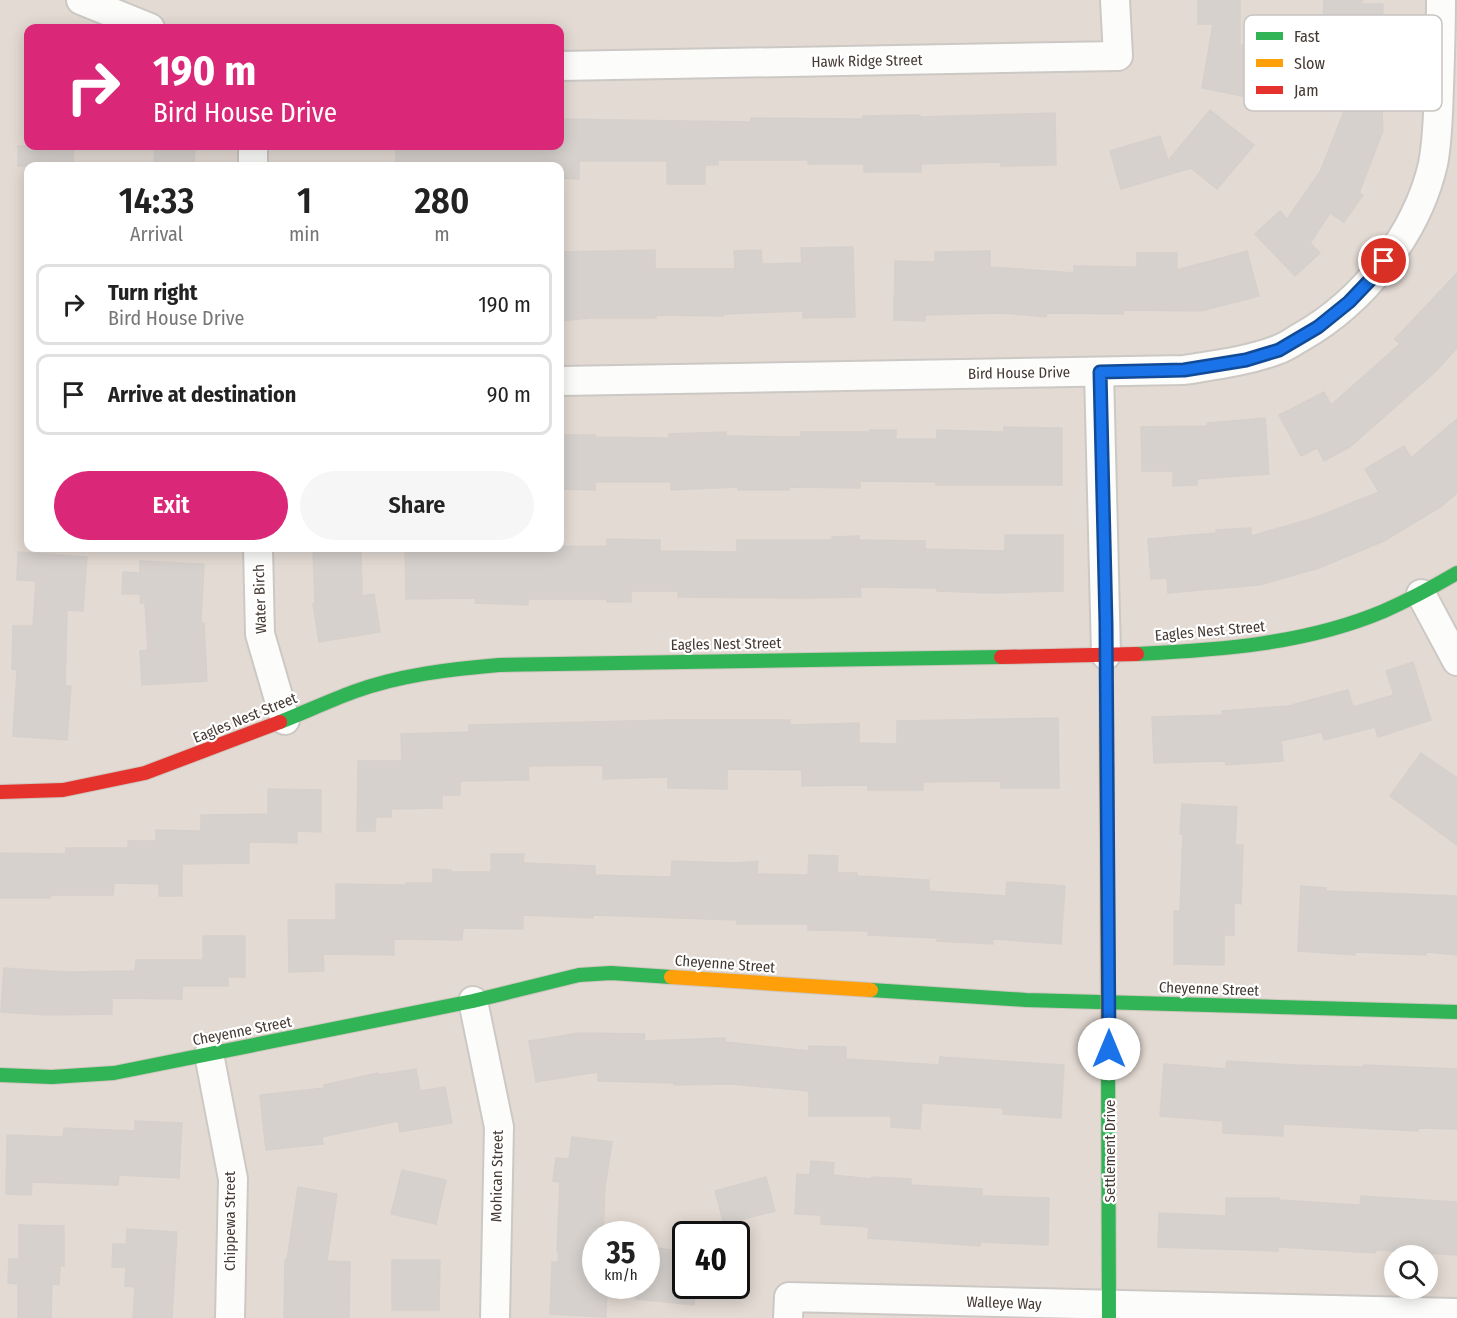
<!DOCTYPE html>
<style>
body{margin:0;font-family:"Fira Sans Condensed",sans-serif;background:#f6f6f6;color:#222;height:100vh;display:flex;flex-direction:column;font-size:22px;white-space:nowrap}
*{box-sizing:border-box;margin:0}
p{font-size:20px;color:#767676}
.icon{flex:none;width:33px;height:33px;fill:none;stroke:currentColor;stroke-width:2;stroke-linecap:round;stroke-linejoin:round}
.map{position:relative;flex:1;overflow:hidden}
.side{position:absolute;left:24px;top:162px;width:540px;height:390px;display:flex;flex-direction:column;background:#fff;border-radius:12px;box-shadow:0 3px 15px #0003}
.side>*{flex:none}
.top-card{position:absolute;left:24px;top:24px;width:540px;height:126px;border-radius:12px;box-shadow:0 3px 15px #0003;background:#db2777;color:#fff;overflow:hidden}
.tools{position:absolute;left:1384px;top:1245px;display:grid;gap:12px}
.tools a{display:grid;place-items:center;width:54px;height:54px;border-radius:50%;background:#fff;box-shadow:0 3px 15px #0003;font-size:30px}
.speed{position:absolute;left:582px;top:1221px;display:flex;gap:12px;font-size:30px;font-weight:700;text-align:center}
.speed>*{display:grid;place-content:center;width:78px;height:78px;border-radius:50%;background:#fff;box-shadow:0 3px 15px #0003;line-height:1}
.speed small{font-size:15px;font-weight:400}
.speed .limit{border:3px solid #111;border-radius:9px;background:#fff;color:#111}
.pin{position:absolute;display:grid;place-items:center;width:51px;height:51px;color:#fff;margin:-26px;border:3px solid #fff;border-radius:50%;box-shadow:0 2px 6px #0007}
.me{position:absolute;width:66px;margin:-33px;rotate:0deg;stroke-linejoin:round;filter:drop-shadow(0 0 4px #0008)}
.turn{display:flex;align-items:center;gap:21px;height:126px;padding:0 30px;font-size:27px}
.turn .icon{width:78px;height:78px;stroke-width:2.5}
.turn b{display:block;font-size:42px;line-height:51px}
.eta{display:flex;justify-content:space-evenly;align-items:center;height:102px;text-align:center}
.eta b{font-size:36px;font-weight:600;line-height:42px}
.cta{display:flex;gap:12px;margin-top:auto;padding:12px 30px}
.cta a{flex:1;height:69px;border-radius:36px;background:#db2777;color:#fff;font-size:24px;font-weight:600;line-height:69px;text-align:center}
.cta a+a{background:#f6f6f6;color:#222}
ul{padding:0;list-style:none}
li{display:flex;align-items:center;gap:18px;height:81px;margin:0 12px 9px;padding:0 18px;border:3px solid #e0e0e0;border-radius:12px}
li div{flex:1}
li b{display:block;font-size:22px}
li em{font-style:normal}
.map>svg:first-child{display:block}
</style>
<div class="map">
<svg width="1457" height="1318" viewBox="0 0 1457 1318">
<rect width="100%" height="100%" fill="#eeeae6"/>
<path fill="#e3dad3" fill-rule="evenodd" d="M 0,0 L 1457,0 L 1457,1318 L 0,1318 ZM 28,28 L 560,28 L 560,146 L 28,146 ZM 28,166 L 560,166 L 560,548 L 28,548 ZM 596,1234 L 646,1234 L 646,1286 L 596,1286 ZM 686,1234 L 736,1234 L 736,1286 L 686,1286 ZM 1395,1256 L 1428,1256 L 1428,1288 L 1395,1288 Z"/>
<g fill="#d6d1cd" stroke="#d6d0cc" stroke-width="1.5">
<path d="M 1198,0 L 1240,0 L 1240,45 L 1257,48 L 1247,97 L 1202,88 L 1213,24 L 1198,24 Z"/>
<path d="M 1324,0 L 1362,0 L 1362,4 L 1383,4 L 1382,28 L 1378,27 L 1383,131 L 1359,193 L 1363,195 L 1344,222 L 1330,213 L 1310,243 L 1320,253 L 1295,276 L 1255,234 L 1280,211 L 1287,219 L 1320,172 L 1349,99 L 1328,101 L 1323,27 Z"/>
<path d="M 1210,110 L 1254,145 L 1217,189 L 1191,168 L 1121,189 L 1110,151 L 1160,136 L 1168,161 Z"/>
<path d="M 1055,113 L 1056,165 L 1001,166 L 1001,162 L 921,164 L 921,172 L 864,172 L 864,164 L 808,164 L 808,160 L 718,160 L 718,165 L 705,165 L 705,184 L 667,184 L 667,161 L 579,161 L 579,179 L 560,178 L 560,166 L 396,166 L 396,146 L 560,146 L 560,119 L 751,122 L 751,118 L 863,119 L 863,116 L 920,115 L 920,117 Z"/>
<path d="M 18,146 L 74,146 L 73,166 L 18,166 Z"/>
<path d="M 155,146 L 195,146 L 194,166 L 154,166 Z"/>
<path d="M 853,247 L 855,317 L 803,318 L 803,311 L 723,314 L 723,316 L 656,315 L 656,318 L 590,318 L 560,321 L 560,252 L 655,250 L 655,269 L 735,269 L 734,251 L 761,250 L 762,264 L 802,263 L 801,248 Z"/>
<path d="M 990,251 L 990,267 L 1074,273 L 1074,266 L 1137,267 L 1137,253 L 1177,253 L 1177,270 L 1247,251 L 1259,296 L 1201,311 L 1123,310 L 1123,314 L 1047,313 L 1046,317 L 1003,313 L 925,315 L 925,321 L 894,320 L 895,261 L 935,262 L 935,252 Z"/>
<path d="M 1457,273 L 1457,348 L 1435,372 L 1350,447 L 1324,461 L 1317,448 L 1301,456 L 1279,415 L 1324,392 L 1331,405 L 1400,344 L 1395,339 Z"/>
<path d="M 1265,418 L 1269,474 L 1197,479 L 1197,485 L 1173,486 L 1173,471 L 1142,471 L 1141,427 L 1207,426 L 1207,423 Z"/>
<path d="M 1457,419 L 1457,493 L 1442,506 L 1384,541 L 1319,568 L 1259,585 L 1168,593 L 1167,578 L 1151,579 L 1148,539 L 1216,533 L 1216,530 L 1251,528 L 1251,536 L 1314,518 L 1379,492 L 1365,469 L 1404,446 L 1411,458 Z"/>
<path d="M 1004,427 L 1062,428 L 1062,485 L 936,485 L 936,482 L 860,481 L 860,488 L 789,487 L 789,490 L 738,490 L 738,487 L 671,490 L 671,482 L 595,482 L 595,490 L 560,489 L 560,435 L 595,435 L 595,437 L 669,438 L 669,434 L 726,432 L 726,436 L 801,437 L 801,432 L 870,432 L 870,430 L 896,430 L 896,439 L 937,439 L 937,430 L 1004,432 Z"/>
<path d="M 1005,535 L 1063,535 L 1063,591 L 994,593 L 937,591 L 937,588 L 860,587 L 861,597 L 808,598 L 678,597 L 678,591 L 631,591 L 631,602 L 607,602 L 607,599 L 528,599 L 528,605 L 475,603 L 475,598 L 406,599 L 405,548 L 607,546 L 607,539 L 660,540 L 660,551 L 737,552 L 737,540 L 833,540 L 832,537 L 859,536 L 859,540 L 925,541 L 925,549 L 1005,551 Z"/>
<path d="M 313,548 L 361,548 L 362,596 L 374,594 L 380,632 L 319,642 L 313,604 L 315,604 Z"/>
<path d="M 18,552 L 87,557 L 83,611 L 67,610 L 65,686 L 71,686 L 67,740 L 13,736 L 17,670 L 12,669 L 13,626 L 33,626 L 36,581 L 17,580 Z"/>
<path d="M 140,561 L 204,564 L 201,623 L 204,623 L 207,681 L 142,685 L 140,651 L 148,650 L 145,603 L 140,603 L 141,594 L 122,594 L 123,572 L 140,573 Z"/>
<path d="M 1413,662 L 1431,720 L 1378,737 L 1375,727 L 1324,740 L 1322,732 L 1281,741 L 1283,761 L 1226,765 L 1225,761 L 1154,763 L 1152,717 L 1222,715 L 1222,711 L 1288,706 L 1348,690 L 1353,707 L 1394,695 L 1386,671 Z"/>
<path d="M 1058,718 L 1059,788 L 1001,788 L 1001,781 L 923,782 L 923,790 L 868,790 L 868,785 L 802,786 L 802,770 L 727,769 L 727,789 L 668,788 L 668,777 L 603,779 L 603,765 L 528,766 L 529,780 L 460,781 L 460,795 L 442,795 L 442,808 L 391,809 L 391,817 L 376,817 L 375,831 L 357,831 L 358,761 L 402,761 L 401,734 L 469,732 L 469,725 L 669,720 L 790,720 L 790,725 L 859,723 L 859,743 L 897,744 L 897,721 Z"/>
<path d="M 1421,753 L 1457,778 L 1457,845 L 1390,796 Z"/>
<path d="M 268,789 L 321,790 L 321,832 L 297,831 L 297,843 L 249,842 L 249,863 L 182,864 L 182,896 L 159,896 L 159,884 L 114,883 L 113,895 L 51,895 L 50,898 L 0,898 L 0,853 L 66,854 L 66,848 L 128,848 L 128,841 L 156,841 L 156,830 L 201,831 L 201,815 L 268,814 Z"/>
<path d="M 1182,804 L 1237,807 L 1235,845 L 1243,845 L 1241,904 L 1234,903 L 1234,935 L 1224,935 L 1224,965 L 1174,964 L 1174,911 L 1180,911 L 1183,834 L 1180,834 Z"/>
<path d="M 491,854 L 524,854 L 523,863 L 595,866 L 595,875 L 671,877 L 672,861 L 737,863 L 758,861 L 757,874 L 808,875 L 809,855 L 838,856 L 837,873 L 857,873 L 857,876 L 929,880 L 929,891 L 1006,896 L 1007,882 L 1065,886 L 1061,944 L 993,939 L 993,944 L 937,941 L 937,938 L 868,935 L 868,931 L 808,930 L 808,924 L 737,924 L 737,920 L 593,915 L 593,918 L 523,915 L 523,929 L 463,928 L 462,940 L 394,939 L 394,955 L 323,954 L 324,971 L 289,972 L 288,920 L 336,920 L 336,884 L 406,885 L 406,883 L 433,883 L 433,869 L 451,870 L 451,872 L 491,872 Z"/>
<path d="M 1301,886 L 1326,888 L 1326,891 L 1457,896 L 1457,955 L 1426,952 L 1426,955 L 1355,952 L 1355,955 L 1298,951 Z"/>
<path d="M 203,936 L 245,936 L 245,977 L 228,977 L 228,986 L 182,986 L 182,999 L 112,998 L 112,1014 L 46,1015 L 1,1012 L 4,968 L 66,972 L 135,971 L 136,960 L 203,960 Z"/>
<path d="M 579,1033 L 645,1034 L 644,1041 L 725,1038 L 725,1042 L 809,1051 L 809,1046 L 846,1047 L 846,1059 L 939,1065 L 940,1057 L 1064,1065 L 1061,1118 L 1003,1114 L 1003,1108 L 922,1103 L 920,1129 L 891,1127 L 891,1116 L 809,1116 L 809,1091 L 730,1084 L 674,1085 L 674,1083 L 598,1081 L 598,1072 L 536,1082 L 529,1041 Z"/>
<path d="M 1227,1061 L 1295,1065 L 1364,1067 L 1364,1065 L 1457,1069 L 1457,1129 L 1418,1128 L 1418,1131 L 1283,1124 L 1283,1136 L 1223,1133 L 1223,1121 L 1160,1116 L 1164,1064 L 1226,1069 Z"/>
<path d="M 416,1069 L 420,1091 L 445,1087 L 452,1123 L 400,1132 L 398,1121 L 322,1137 L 323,1144 L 266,1150 L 260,1095 L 325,1088 L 324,1085 L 378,1073 L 378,1075 Z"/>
<path d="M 135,1121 L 182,1123 L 179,1178 L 119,1175 L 118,1185 L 32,1182 L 31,1195 L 6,1194 L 7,1135 L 63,1137 L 64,1128 L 135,1131 Z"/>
<path d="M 572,1137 L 612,1142 L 605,1187 L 603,1234 L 596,1234 L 596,1286 L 607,1286 L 606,1317 L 550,1314 L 552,1262 L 558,1262 L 559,1252 L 557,1252 L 560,1182 L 553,1181 L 556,1158 L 569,1159 Z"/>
<path d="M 811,1161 L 834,1163 L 833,1175 L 872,1179 L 872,1177 L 911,1179 L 911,1185 L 982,1189 L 982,1196 L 1049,1198 L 1048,1245 L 980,1242 L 980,1246 L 868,1238 L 869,1227 L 821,1224 L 821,1215 L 795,1214 L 797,1174 L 810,1175 Z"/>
<path d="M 402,1170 L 446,1180 L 436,1224 L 391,1214 Z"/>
<path d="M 766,1177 L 775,1211 L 724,1224 L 715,1191 Z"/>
<path d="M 298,1187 L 337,1194 L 327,1261 L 350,1262 L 349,1318 L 284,1318 L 285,1260 L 287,1260 Z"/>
<path d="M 1361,1196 L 1457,1202 L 1457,1255 L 1376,1250 L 1375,1253 L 1278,1247 L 1278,1251 L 1158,1247 L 1159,1213 L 1226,1216 L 1226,1198 L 1279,1198 L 1279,1200 L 1360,1205 Z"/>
<path d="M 19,1225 L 64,1226 L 64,1266 L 60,1266 L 59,1285 L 52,1284 L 51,1318 L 18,1318 L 18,1284 L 8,1283 L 9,1259 L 19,1259 Z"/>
<path d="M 127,1229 L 177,1232 L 172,1318 L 133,1318 L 135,1287 L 125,1286 L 126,1267 L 112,1267 L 113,1244 L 126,1244 Z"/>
<path d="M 656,1248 L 686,1252 L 686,1286 L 696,1286 L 694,1305 L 636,1299 L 636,1286 L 652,1286 Z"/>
<path d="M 392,1260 L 440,1260 L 439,1310 L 392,1310 Z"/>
</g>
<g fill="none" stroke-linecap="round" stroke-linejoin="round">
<g stroke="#ccc8c4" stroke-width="32">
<g id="street">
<path d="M 81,0 L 150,28"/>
<path d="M 560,66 L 1118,56 L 1115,0"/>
<path d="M 253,146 L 253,166"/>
<path d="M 1099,372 L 1106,655"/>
<path d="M 560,381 L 1184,370 C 1215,365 1248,361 1277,350 C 1286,347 1294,341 1301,337 C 1363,302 1417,234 1433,164 C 1438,138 1438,112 1439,87 C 1440,58 1441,29 1441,0"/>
<path d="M 258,548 L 260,634 L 285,720"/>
<path d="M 1421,594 L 1457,661"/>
<path d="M 473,1001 L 499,1127 L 495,1318"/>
<path d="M 209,1054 L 233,1179 L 230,1318"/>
<path d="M 788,1318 L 789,1297 L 1457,1313"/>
</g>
</g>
<g stroke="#cfc6be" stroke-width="16">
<g id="fast">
<path d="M 1137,654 C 1220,650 1306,644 1384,611 C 1409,600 1433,587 1457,573"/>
<path d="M 280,722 C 305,712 329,701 353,692 C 399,675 451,669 499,665 L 1001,657"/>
<path d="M 871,990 L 1026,1000 L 1457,1012"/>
<path d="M 1108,1056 L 1109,1318"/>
<path d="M 0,1075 L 52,1077 L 114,1073 L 473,1001 L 579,975 L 611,973 L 671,977"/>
</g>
</g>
<g stroke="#cfc6be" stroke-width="16">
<g id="slow">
<path d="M 1106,655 L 1108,1056"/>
<path d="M 671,977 L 871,990"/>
</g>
</g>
<g stroke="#cfc6be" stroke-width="16">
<g id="jam">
<path d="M 1001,657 L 1137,654"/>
<path d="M 0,792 L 63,790 L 145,773 L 280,722"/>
</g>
</g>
<use href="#street" stroke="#fcfcfb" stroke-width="28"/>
<use href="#fast" stroke="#30b455" stroke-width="14"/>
<use href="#slow" stroke="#ff9f0a" stroke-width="14"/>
<use href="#jam" stroke="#e5322d" stroke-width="14"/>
</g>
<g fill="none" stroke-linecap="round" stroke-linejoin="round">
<g stroke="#114b97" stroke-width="15">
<path id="route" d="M 1109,1049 L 1106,624 L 1100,372 L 1184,370 L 1246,360 L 1279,350 L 1318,327 L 1349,302 L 1371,279 L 1384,261"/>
</g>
<use href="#route" stroke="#1a73e8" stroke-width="10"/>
</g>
<g text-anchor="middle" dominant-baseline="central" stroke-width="4.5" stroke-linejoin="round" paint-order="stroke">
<g font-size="15" fill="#443933" stroke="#fff">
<text transform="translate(867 61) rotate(-1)">Hawk Ridge Street</text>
<text transform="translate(1019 373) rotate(-1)">Bird House Drive</text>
<text transform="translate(260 599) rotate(-92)">Water Birch</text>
<text transform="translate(1210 631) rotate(-5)">Eagles Nest Street</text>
<text transform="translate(726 644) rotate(-1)">Eagles Nest Street</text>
<text transform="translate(245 718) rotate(-22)">Eagles Nest Street</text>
<text transform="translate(725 964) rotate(4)">Cheyenne Street</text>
<text transform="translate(1209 989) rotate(2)">Cheyenne Street</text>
<text transform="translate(242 1031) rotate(-11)">Cheyenne Street</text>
<text transform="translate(1110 1151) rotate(-90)">Settlement Drive</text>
<text transform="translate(497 1176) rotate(-89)">Mohican Street</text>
<text transform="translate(230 1221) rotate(-90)">Chippewa Street</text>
<text transform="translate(1004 1303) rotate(2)">Walleye Way</text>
</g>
</g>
<rect x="1244" y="15" width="198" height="96" rx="9" fill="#fff" stroke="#c7c4c2" stroke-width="1.5"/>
<rect x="1256" y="32" width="27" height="8" fill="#30b455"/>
<rect x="1256" y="59" width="27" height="8" fill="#ff9f0a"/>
<rect x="1256" y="86" width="27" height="8" fill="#e5322d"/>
<g font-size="16" fill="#443933">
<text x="1294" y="42">Fast</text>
<text x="1294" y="69">Slow</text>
<text x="1294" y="96">Jam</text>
</g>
</svg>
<div class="tools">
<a><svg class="icon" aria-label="search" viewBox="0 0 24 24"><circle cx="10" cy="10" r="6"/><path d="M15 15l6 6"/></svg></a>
</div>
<div class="speed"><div>35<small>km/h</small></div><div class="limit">40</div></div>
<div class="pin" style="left:1384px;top:261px;background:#d93025"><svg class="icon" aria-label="arrive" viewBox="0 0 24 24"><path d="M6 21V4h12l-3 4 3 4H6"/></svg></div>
<svg class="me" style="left:1109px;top:1049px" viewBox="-20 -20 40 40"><circle r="19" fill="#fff"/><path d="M0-13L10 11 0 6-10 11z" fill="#1a73e8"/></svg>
<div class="top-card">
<div class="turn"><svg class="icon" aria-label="right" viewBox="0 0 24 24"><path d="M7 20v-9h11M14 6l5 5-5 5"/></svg><div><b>190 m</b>Bird House Drive</div></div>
</div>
<section class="side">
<div class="eta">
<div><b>14:33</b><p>Arrival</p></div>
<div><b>1</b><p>min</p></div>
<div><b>280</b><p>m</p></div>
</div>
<ul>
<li><svg class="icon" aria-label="right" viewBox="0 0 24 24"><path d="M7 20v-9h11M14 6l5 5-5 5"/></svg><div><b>Turn right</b><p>Bird House Drive</p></div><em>190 m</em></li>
<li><svg class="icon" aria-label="arrive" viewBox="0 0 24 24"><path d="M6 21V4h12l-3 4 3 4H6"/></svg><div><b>Arrive at destination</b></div><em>90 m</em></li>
</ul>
<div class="cta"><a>Exit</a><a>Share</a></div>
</section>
</div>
